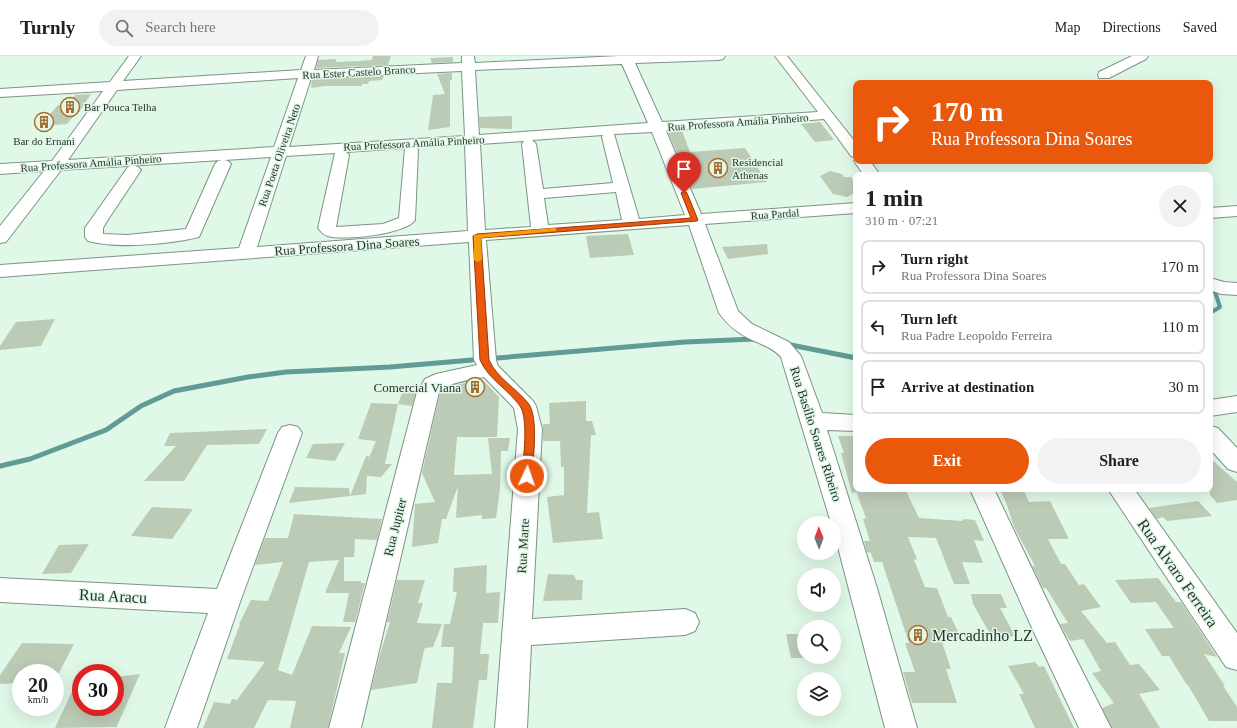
<!DOCTYPE html>
<meta charset="utf-8">
<style>
body{margin:0;font-family:Georgia,serif;background:#f2f2f2;color:#202124;height:100vh;display:flex;flex-direction:column;font-size:15px;white-space:nowrap}
*{box-sizing:border-box;margin:0}
p{font-size:13px;color:#757577}
.icon{flex:none;width:22px;height:22px;fill:none;stroke:currentColor;stroke-width:2;stroke-linecap:round;stroke-linejoin:round}
.map{position:relative;flex:1;overflow:hidden}
.panel{position:absolute;left:853px;top:116px;width:360px;height:320px;display:flex;flex-direction:column;background:#fff;border-radius:8px;box-shadow:0 4px 16px #0002}
.panel>*{flex:none}
.hud{position:absolute;left:853px;top:24px;width:360px;height:84px;border-radius:8px;box-shadow:0 4px 16px #0002;background:#ea580c;color:#fff;overflow:hidden}
.needle{width:26px;rotate:359deg}
.tools{position:absolute;left:797px;top:460px;display:grid;gap:8px}
.tools a{display:grid;place-items:center;width:44px;height:44px;border-radius:50%;background:#fff;box-shadow:0 4px 16px #0002;font-size:20px}
.speed{position:absolute;left:12px;top:608px;display:flex;gap:8px;font-size:20px;font-weight:700;text-align:center}
.speed>*{display:grid;place-content:center;width:52px;height:52px;border-radius:50%;background:#fff;box-shadow:0 4px 16px #0002;line-height:1}
.speed small{font-size:10px;font-weight:400}
.speed .limit{border:6px solid #d22;background:#fff;color:#111}
.pin{position:absolute;display:grid;place-items:center;width:34px;height:34px;color:#fff;margin:-41px -17px;border-radius:50% 50% 50% 0;rotate:-45deg;box-shadow:0 0 4px #0007}
.pin .icon{rotate:45deg}
.me{position:absolute;width:44px;margin:-22px;rotate:3deg;stroke-linejoin:round;filter:drop-shadow(0 0 3px #0008)}
.turn{display:flex;align-items:center;gap:14px;height:84px;padding:0 12px;font-size:18px}
.turn .icon{width:52px;height:52px;stroke-width:2.5}
.turn b{display:block;font-size:28px;line-height:34px}
.round{display:grid;place-items:center;flex:none;width:42px;height:42px;border-radius:21px;background:#f2f2f2}
.head{display:flex;align-items:center;justify-content:space-between;height:68px;padding:0 12px}
h1{font-size:24px;font-weight:800;line-height:30px}
.action{display:flex;gap:8px;margin-top:auto;padding:8px 12px}
.action a{flex:1;height:46px;border-radius:24px;background:#ea580c;color:#fff;font-size:16px;font-weight:800;line-height:46px;text-align:center}
.action a+a{background:#f2f2f2;color:#202124}
ul{padding:0;list-style:none}
li{display:flex;align-items:center;gap:12px;height:54px;margin:0 8px 6px;padding:0 4px;border:2px solid #e0e0e0;border-radius:8px}
li div{flex:1}
li b{display:block;font-size:15px}
li em{font-style:normal}
header{display:flex;align-items:center;gap:24px;box-sizing:border-box;height:56px;padding:0 20px;background:#fff;border-bottom:1px solid #e0e0e0}
header strong{font-size:19px}
nav{display:flex;gap:22px;margin-inline-start:auto;font-size:14px}
.search{width:280px;height:36px;background:#f2f2f2;display:flex;align-items:center;gap:10px;box-sizing:border-box;padding:0 14px;border-radius:22px;color:#757577;font-size:15px}
.map>svg:first-child{display:block}
</style>
<header>
<strong>Turnly</strong>
<div class="search"><svg class="icon" aria-label="search" viewBox="0 0 24 24"><circle cx="10" cy="10" r="6"/><path d="M15 15l6 6"/></svg>Search here</div>
<nav><a>Map</a><a>Directions</a><a>Saved</a></nav>
</header>
<div class="map">
<svg width="1237" height="672" viewBox="0 0 1237 672">
<rect width="100%" height="100%" fill="#e0f8e7"/>
<g fill="none" stroke-linecap="round" stroke-linejoin="round">
<path stroke="#609b96" stroke-width="4" d="M 1210,257 L 1220,251 L 1215,236"/>
<g stroke="#609b96" stroke-width="5">
<path d="M 786,288 L 856,302"/>
<path d="M 497,302 L 685,286 L 755,283"/>
<path d="M 0,410 L 30,403 L 106,374 L 141,350 L 174,335 L 248,321 L 286,316 L 390,311 L 472,304"/>
</g>
</g>
<g fill="#bccbb6">
<path d="M 373,0 L 391,0 L 388,9 L 316,12 L 318,4 L 336,3 L 336,6 L 359,5 L 372,4 Z"/>
<path d="M 453,1 L 453,6 L 432,7 L 430,2 Z"/>
<path d="M 452,17 L 452,24 L 450,24 L 450,71 L 428,74 L 433,39 L 445,38 L 437,18 Z"/>
<path d="M 384,20 L 382,24 L 369,25 L 368,28 L 362,28 L 362,30 L 325,30 L 311,32 L 312,23 Z"/>
<path d="M 91,38 L 79,56 L 77,56 L 67,68 L 40,70 L 58,49 L 68,48 L 75,39 Z"/>
<path d="M 512,60 L 512,73 L 480,72 L 479,61 Z"/>
<path d="M 820,66 L 834,84 L 815,86 L 801,68 Z"/>
<path d="M 682,75 L 690,96 L 745,92 L 767,126 L 692,133 L 668,76 Z"/>
<path d="M 830,115 L 842,118 L 844,121 L 851,121 L 856,128 L 856,136 L 847,141 L 833,138 L 820,120 Z"/>
<path d="M 628,178 L 634,199 L 590,202 L 586,180 Z"/>
<path d="M 767,188 L 768,198 L 728,203 L 722,191 Z"/>
<path d="M 55,263 L 41,290 L 0,294 L 0,290 L 16,266 Z"/>
<path d="M 483,324 L 499,341 L 497,381 L 457,381 L 454,419 L 492,418 L 488,382 L 510,382 L 508,395 L 501,395 L 500,433 L 496,462 L 482,463 L 482,459 L 456,462 L 458,430 L 446,463 L 442,463 L 438,487 L 412,491 L 415,448 L 435,446 L 422,417 L 440,337 L 454,329 Z"/>
<path d="M 416,336 L 412,350 L 398,348 L 385,408 L 392,408 L 381,421 L 367,420 L 366,438 L 350,440 L 366,400 L 369,400 L 368,404 L 376,385 L 358,383 L 371,347 L 398,348 L 402,337 Z"/>
<path d="M 586,345 L 586,365 L 592,365 L 596,379 L 591,379 L 587,457 L 599,456 L 603,483 L 553,487 L 547,441 L 564,439 L 564,411 L 561,411 L 560,385 L 543,385 L 543,368 L 550,368 L 549,347 Z"/>
<path d="M 267,373 L 259,388 L 207,389 L 184,425 L 144,425 L 176,390 L 164,390 L 170,377 Z"/>
<path d="M 838,380 L 856,380 L 856,433 L 905,433 L 919,462 L 962,465 L 964,463 L 975,464 L 984,485 L 974,484 L 983,507 L 962,506 L 970,528 L 954,528 L 936,482 L 908,481 L 917,503 L 914,504 L 925,531 L 937,532 L 948,561 L 951,561 L 962,584 L 941,583 L 951,613 L 946,613 L 957,647 L 912,647 L 903,616 L 915,616 L 905,587 L 909,587 L 882,506 L 874,506 L 871,497 L 867,496 L 864,485 L 870,485 L 863,463 L 866,462 L 856,435 L 856,436 L 852,437 L 841,397 L 844,397 Z"/>
<path d="M 345,387 L 335,405 L 306,402 L 313,388 Z"/>
<path d="M 1210,402 L 1237,426 L 1237,444 L 1217,447 L 1210,439 Z"/>
<path d="M 295,431 L 349,432 L 350,440 L 289,447 Z"/>
<path d="M 1000,433 L 1023,433 L 1029,446 L 1050,445 L 1069,483 L 1048,483 L 1061,508 L 1065,508 L 1079,529 L 1084,528 L 1101,551 L 1081,555 L 1107,587 L 1115,586 L 1130,609 L 1139,608 L 1160,634 L 1139,638 L 1160,672 L 1112,672 L 1102,652 L 1114,647 L 1092,617 L 1101,615 L 1083,583 L 1070,585 L 1066,579 L 1060,568 L 1068,567 L 1046,532 L 1043,532 L 1032,510 L 1035,510 L 1014,471 L 1007,449 Z"/>
<path d="M 1198,445 L 1212,460 L 1167,465 L 1163,461 L 1157,463 L 1149,452 Z"/>
<path d="M 152,451 L 193,453 L 172,483 L 131,480 Z"/>
<path d="M 294,458 L 382,463 L 377,484 L 355,483 L 354,501 L 344,501 L 344,525 L 361,525 L 361,527 L 365,527 L 355,566 L 343,566 L 349,537 L 325,537 L 339,504 L 309,506 L 278,614 L 292,619 L 312,570 L 351,571 L 339,597 L 345,597 L 328,672 L 290,672 L 296,645 L 268,644 L 254,672 L 203,672 L 214,646 L 230,648 L 232,643 L 237,644 L 265,606 L 227,603 L 240,568 L 239,568 L 251,544 L 268,545 L 283,506 L 255,509 L 265,482 L 288,482 Z"/>
<path d="M 89,488 L 71,517 L 42,518 L 59,489 Z"/>
<path d="M 487,509 L 486,537 L 500,536 L 498,567 L 483,567 L 480,598 L 489,598 L 487,624 L 479,624 L 473,672 L 432,672 L 437,627 L 452,627 L 454,591 L 441,591 L 444,568 L 450,568 L 457,536 L 453,536 L 454,512 Z"/>
<path d="M 548,518 L 574,519 L 576,524 L 583,524 L 582,544 L 543,545 Z"/>
<path d="M 1158,522 L 1176,546 L 1181,546 L 1217,601 L 1204,598 L 1225,630 L 1223,630 L 1237,651 L 1237,665 L 1209,665 L 1188,629 L 1187,629 L 1169,600 L 1162,600 L 1145,573 L 1174,572 L 1156,546 L 1131,547 L 1115,524 Z"/>
<path d="M 397,524 L 425,524 L 418,547 L 423,547 L 417,567 L 442,568 L 433,591 L 425,592 L 424,594 L 417,627 L 371,634 L 380,598 L 390,566 L 387,566 Z"/>
<path d="M 971,538 L 1001,538 L 1007,552 L 1000,552 L 1015,580 L 993,583 L 973,548 Z"/>
<path d="M 786,578 L 804,578 L 804,602 L 791,602 Z"/>
<path d="M 22,587 L 74,588 L 59,617 L 21,617 L 21,627 L 0,628 L 0,619 Z"/>
<path d="M 1035,606 L 1039,611 L 1044,610 L 1074,672 L 1035,672 L 1019,638 L 1024,638 L 1008,610 Z"/>
<path d="M 81,616 L 81,651 L 115,651 L 115,621 L 140,618 L 116,672 L 115,671 L 55,672 Z"/>
</g>
<g fill="none" stroke-linecap="round" stroke-linejoin="round">
<g stroke="#7d9384" stroke-width="2">
<g id="minor">
<path d="M 129,0 L 141,0 L 123,25 L 301,14 L 306,0 L 318,0 L 314,14 L 462,7 L 462,0 L 474,0 L 475,7 L 619,0 L 725,0 L 723,3 L 719,4 L 635,7 L 662,66 L 818,56 L 775,0 L 787,0 L 856,87 L 856,102 L 851,100 L 824,63 L 666,75 L 701,158 L 856,147 L 856,157 L 705,168 L 738,255 L 752,268 L 789,286 L 801,300 L 822,357 L 856,359 L 856,375 L 827,374 L 877,532 L 917,672 L 885,672 L 834,476 L 834,467 L 831,467 L 781,301 C 772,291 760,288 748,282 C 736,276 727,268 719,257 L 689,169 L 486,184 L 496,304 L 498,310 L 533,345 L 536,350 L 542,373 L 532,563 L 685,553 L 695,557 L 699,566 L 695,575 L 685,579 L 531,589 L 527,672 L 495,672 L 518,373 L 514,352 L 484,321 C 474,323 445,327 439,336 L 361,672 L 329,672 L 417,336 L 425,323 L 436,318 L 477,309 L 474,304 L 469,186 L 0,221 L 0,209 L 239,192 L 271,101 L 224,104 L 228,105 L 231,108 L 199,181 C 170,188 117,193 88,185 L 85,181 L 85,172 L 128,111 L 133,109 L 138,111 L 141,114 L 107,165 L 103,172 L 103,178 L 127,179 L 186,173 L 215,108 L 218,105 L 222,104 L 61,114 L 6,186 L 0,187 L 0,170 L 44,115 L 0,118 L 0,108 L 52,105 L 103,35 L 0,41 L 0,33 L 110,26 ZM 622,8 L 648,67 L 479,79 L 475,14 ZM 462,15 L 465,80 L 289,91 L 311,22 ZM 298,22 L 274,91 L 68,104 L 117,34 ZM 652,76 L 685,159 L 639,163 L 614,78 ZM 603,79 L 602,81 L 613,127 L 543,133 L 536,88 L 532,84 ZM 524,85 L 522,88 L 531,171 L 485,174 L 480,88 ZM 465,88 L 468,175 L 257,191 L 286,100 L 335,97 L 318,172 C 321,176 324,179 328,180 C 343,185 406,178 415,164 L 418,94 L 417,91 ZM 405,92 L 399,162 L 383,168 L 336,171 L 349,99 L 346,96 ZM 616,136 L 622,164 L 548,169 L 544,142 Z"/>
<path d="M 1132,0 L 1148,0 L 1146,3 L 1109,22 L 1099,22 L 1098,19 L 1099,16 Z"/>
<path d="M 856,103 L 856,105 L 870,105 L 880,119 L 864,119 L 854,105 Z"/>
<path d="M 1237,150 L 1237,160 L 1210,162 L 1210,152 Z"/>
<path d="M 1210,222 L 1224,226 L 1237,227 L 1237,239 L 1221,238 L 1210,234 Z"/>
<path d="M 1237,340 L 1237,356 L 1210,360 L 1210,344 Z"/>
<path d="M 290,369 L 298,371 L 302,377 L 240,546 L 197,672 L 165,672 L 208,557 L 0,546 L 0,522 L 217,533 L 278,377 L 282,371 Z"/>
<path d="M 1210,370 L 1218,372 L 1237,392 L 1237,416 L 1228,413 L 1210,393 Z"/>
<path d="M 970,433 L 994,433 L 1056,563 L 1111,672 L 1079,672 L 1032,572 Z"/>
<path d="M 1108,433 L 1134,433 L 1237,577 L 1237,614 L 1226,611 Z"/>
</g>
</g>
<use href="#minor" fill="#fff" fill-rule="evenodd"/>
</g>
<path fill="#ea580c" stroke="#983908" d="M 684,135 L 687,137 L 698,164 L 697,165 L 481,182 L 489,304 C 497,322 516,332 528,347 C 539,360 533,404 532,420 L 531,423 L 524,423 L 522,420 C 523,404 529,364 520,350 C 508,333 489,324 480,304 L 473,180 L 477,178 L 691,162 L 681,137 Z"/>
<path fill="#f59e0b" d="M 554,172 L 556,172 L 556,175 L 481,182 L 482,204 L 478,206 L 474,204 L 474,179 Z"/>
<defs>
<g id="building-ring" transform="scale(1)"><circle r="9.5" fill="#e0f8e7" stroke="#ab6e31" stroke-width="1.5"/><path d="M-4-6H4V6H1V3H-1V6H-4ZM-2.5-4.3h1.7v1.8h-1.7ZM.8-4.3h1.7v1.8H.8ZM-2.5-1h1.7V.8h-1.7ZM.8-1h1.7V.8H.8Z" fill="#ab6e31"/></g>
</defs>
<g fill-rule="evenodd">
<use href="#building-ring" x="70" y="51"/>
<use href="#building-ring" x="44" y="66"/>
<use href="#building-ring" x="718" y="112"/>
<use href="#building-ring" x="475" y="331"/>
<use href="#building-ring" x="918" y="579"/>
</g>
<g text-anchor="middle" dominant-baseline="central" stroke-width="3" stroke-linejoin="round" paint-order="stroke">
<g font-size="11" fill="#29322c" stroke="#e0f8e7">
<text transform="translate(359 16) rotate(-3)">Rua Ester Castelo Branco</text>
<text transform="translate(738 66) rotate(-4)">Rua Professora Amália Pinheiro</text>
<text transform="translate(414 87) rotate(-3)">Rua Professora Amália Pinheiro</text>
<text transform="translate(279 99) rotate(-71)">Rua Poeta Oliveira Neto</text>
<text transform="translate(91 107) rotate(-4)">Rua Professora Amália Pinheiro</text>
<text transform="translate(775 158) rotate(-4)">Rua Pardal</text>
</g>
<g font-size="11" fill="#29322c" stroke="#e0f8e7" text-anchor="start">
<text x="84" y="51">Bar Pouca Telha</text>
<text x="44" y="85" text-anchor="middle">Bar do Ernani</text>
<text x="732" y="106">Residencial<tspan x="732" dy="13">Athenas</tspan></text>
</g>
<g font-size="13" fill="#29322c" stroke="#e0f8e7">
<text transform="translate(347 190) rotate(-4)">Rua Professora Dina Soares</text>
<text transform="translate(816 378) rotate(72)">Rua Basílio Soares Ribeiro</text>
<text transform="translate(395 471) rotate(-76)">Rua Jupiter</text>
<text transform="translate(523 490) rotate(-87)">Rua Marte</text>
</g>
<g font-size="13" fill="#29322c" stroke="#e0f8e7" text-anchor="end">
<text x="461" y="331">Comercial Viana</text>
</g>
<g font-size="16" fill="#29322c" stroke="#e0f8e7">
<text transform="translate(1178 517) rotate(55)">Rua Alvaro Ferreira</text>
<text transform="translate(113 540) rotate(3)">Rua Aracu</text>
</g>
<g font-size="16" fill="#29322c" stroke="#e0f8e7" text-anchor="start">
<text x="932" y="579">Mercadinho LZ</text>
</g>
</g>
</svg>
<div class="tools">
<a><svg class="needle" viewBox="-14 -14 28 28"><path d="M0-13l5 13h-10z" fill="#e53935"/><path d="M0 13l5-13h-10z" fill="#757577"/></svg></a>
<a><svg class="icon" aria-label="sound" viewBox="0 0 24 24"><path d="M4 9h4l5-4v14l-5-4H4zM17 9q2 3 0 6"/></svg></a>
<a><svg class="icon" aria-label="search" viewBox="0 0 24 24"><circle cx="10" cy="10" r="6"/><path d="M15 15l6 6"/></svg></a>
<a><svg class="icon" aria-label="layers" viewBox="0 0 24 24"><path d="M12 4l9 5-9 5-9-5zM3 14l9 5 9-5"/></svg></a>
</div>
<div class="speed"><div>20<small>km/h</small></div><div class="limit">30</div></div>
<div class="pin" style="left:684px;top:137px;background:#d93025"><svg class="icon" aria-label="arrive" viewBox="0 0 24 24"><path d="M6 21V4h12l-3 4 3 4H6"/></svg></div>
<svg class="me" style="left:527px;top:420px" viewBox="-20 -20 40 40"><circle r="17" fill="#ea580c" stroke="#fff" stroke-width="3"/><path d="M0-11L8 9 0 5-8 9z" fill="#fff"/></svg>
<div class="hud">
<div class="turn"><svg class="icon" aria-label="right" viewBox="0 0 24 24"><path d="M7 20v-9h11M14 6l5 5-5 5"/></svg><div><b>170 m</b>Rua Professora Dina Soares</div></div>
</div>
<section class="panel">
<div class="head"><div><h1>1 min</h1><p>310 m · 07:21</p></div><a class="round"><svg class="icon" aria-label="close" viewBox="0 0 24 24"><path d="M6 6l12 12M18 6L6 18"/></svg></a></div>
<ul>
<li><svg class="icon" aria-label="right" viewBox="0 0 24 24"><path d="M7 20v-9h11M14 6l5 5-5 5"/></svg><div><b>Turn right</b><p>Rua Professora Dina Soares</p></div><em>170 m</em></li>
<li><svg class="icon" aria-label="left" viewBox="0 0 24 24"><path d="M17 20v-9H6M10 6l-5 5 5 5"/></svg><div><b>Turn left</b><p>Rua Padre Leopoldo Ferreira</p></div><em>110 m</em></li>
<li><svg class="icon" aria-label="arrive" viewBox="0 0 24 24"><path d="M6 21V4h12l-3 4 3 4H6"/></svg><div><b>Arrive at destination</b></div><em>30 m</em></li>
</ul>
<div class="action"><a>Exit</a><a>Share</a></div>
</section>
</div>
